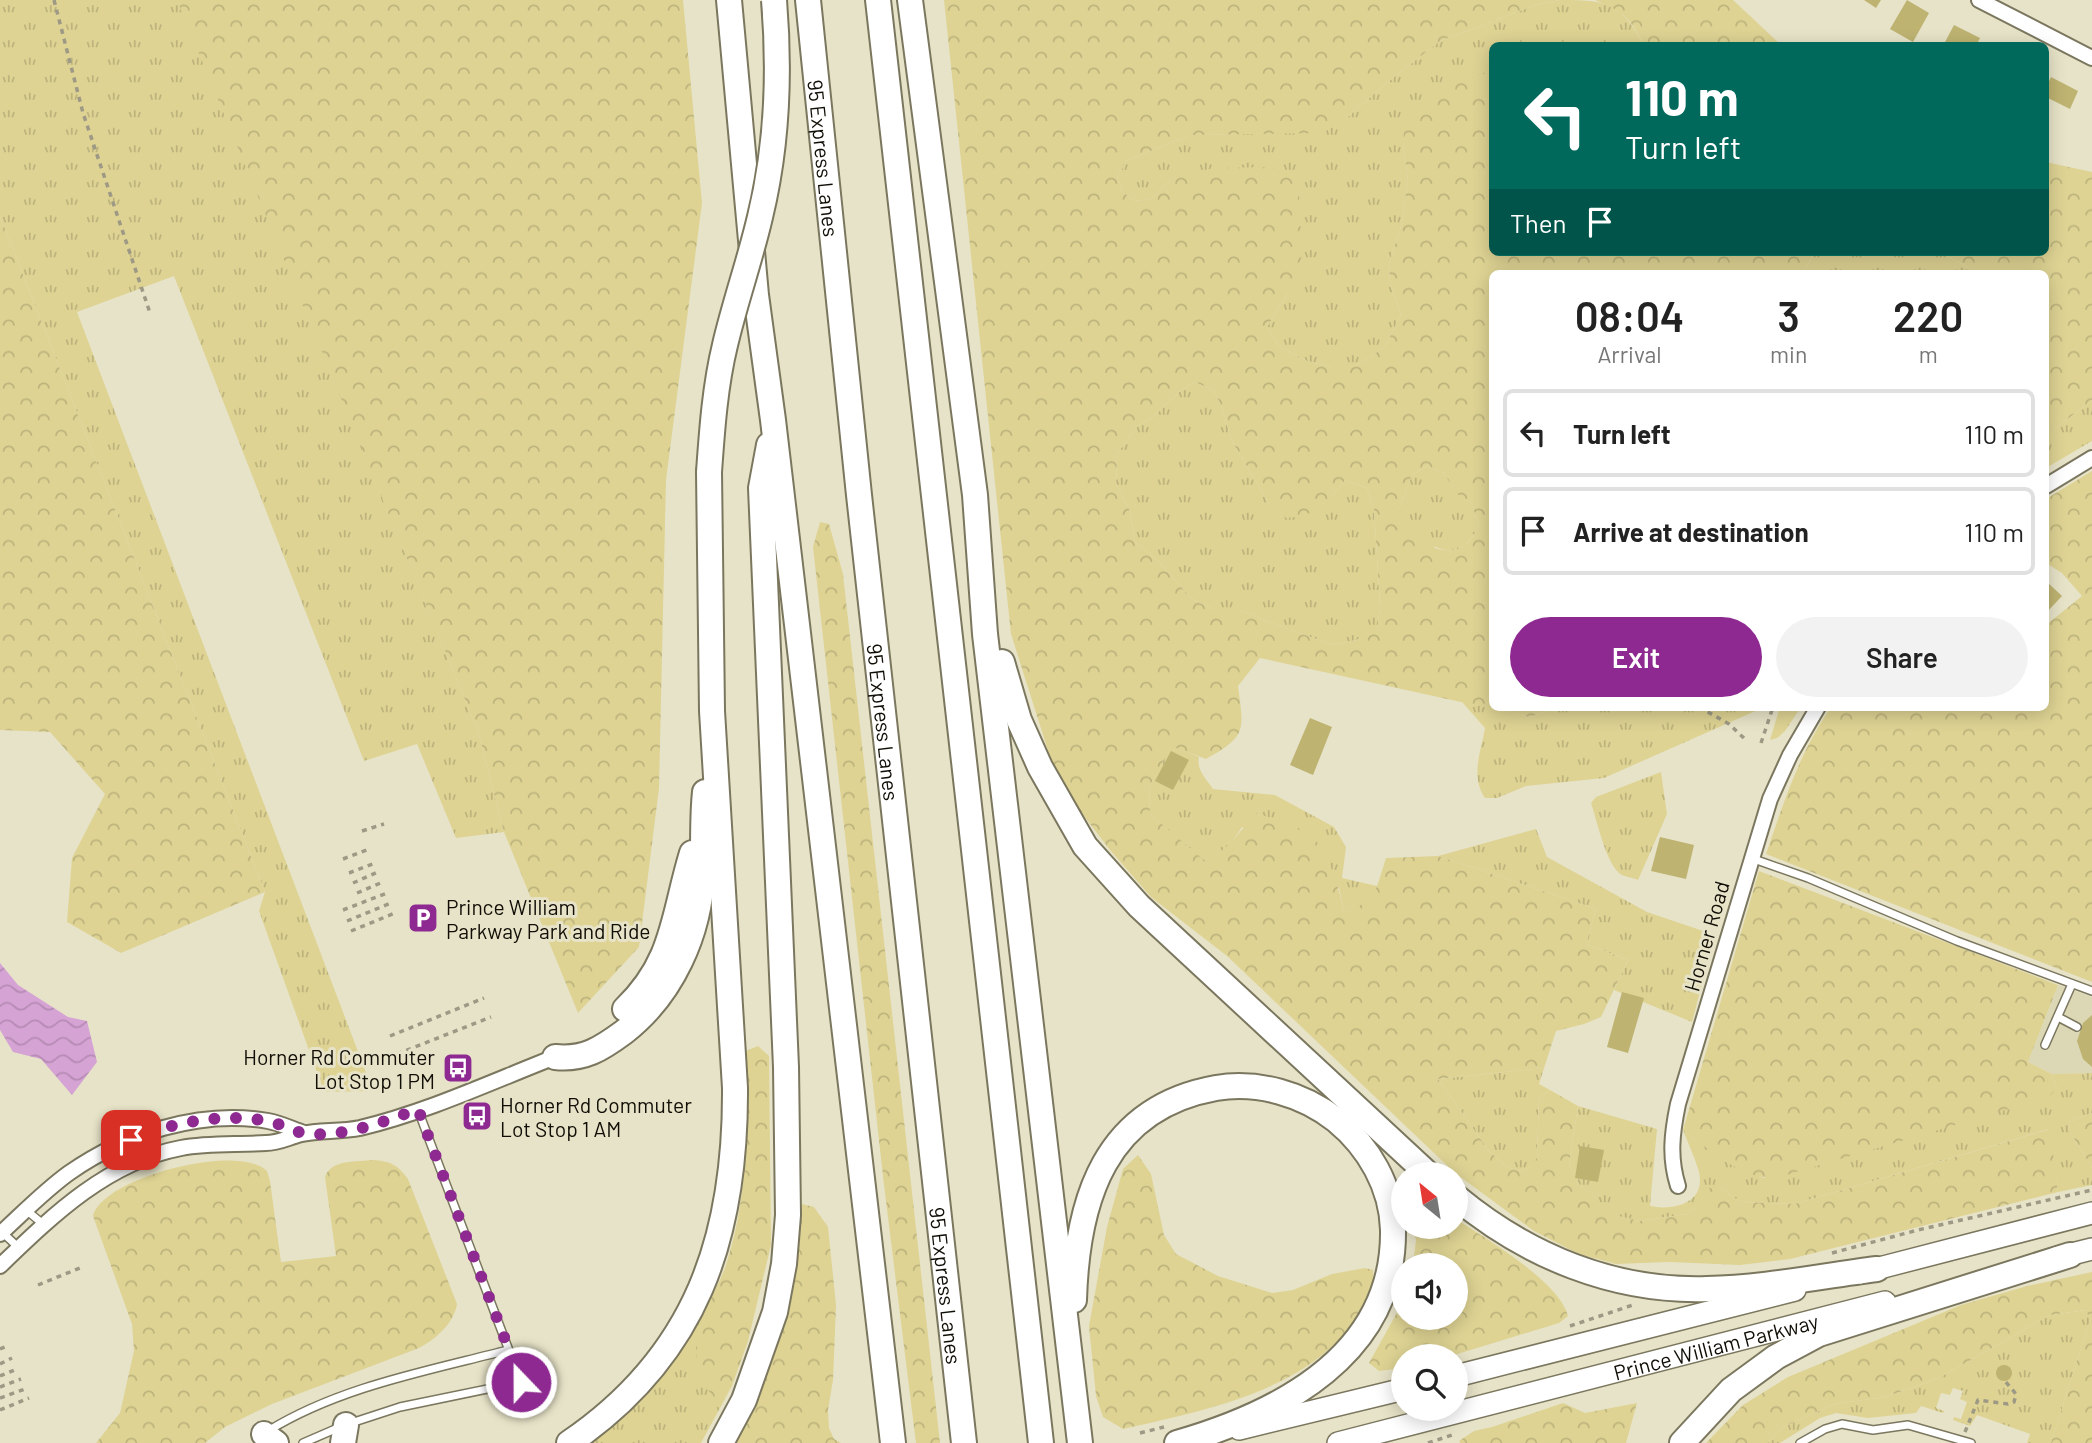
<!DOCTYPE html>
<style>
body{margin:0;font-family:Barlow,sans-serif;background:#f2f2f2;color:#222;height:100vh;display:flex;flex-direction:column;font-size:26px;white-space:nowrap}
*{box-sizing:border-box;margin:0}
p{font-size:23px;color:#767676}
.icon{flex:none;width:38px;height:38px;fill:none;stroke:currentColor;stroke-width:2;stroke-linecap:round;stroke-linejoin:round}
.map{position:relative;flex:1;overflow:hidden}
.panel{position:absolute;left:1489px;top:270px;width:560px;height:441px;display:flex;flex-direction:column;background:#fff;border-radius:10px;box-shadow:0 4px 18px #0003}
.panel>*{flex:none}
.hud{position:absolute;left:1489px;top:42px;width:560px;height:214px;border-radius:10px;box-shadow:0 4px 18px #0003;background:#00695c;color:#fff;overflow:hidden}
.needle{width:46px;rotate:330deg}
.buttons{position:absolute;left:1391px;top:1162px;display:grid;gap:14px}
.buttons a{display:grid;place-items:center;width:77px;height:77px;border-radius:50%;background:#fff;box-shadow:0 4px 18px #0003;font-size:35px}
.pin{position:absolute;display:grid;place-items:center;width:60px;height:60px;color:#fff;margin:-30px;border-radius:14px;box-shadow:0 4px 10px #0006}
.me{position:absolute;width:77px;margin:-38px;rotate:338deg;stroke-linejoin:round;filter:drop-shadow(0 0 5px #0008)}
.turn{display:flex;align-items:center;gap:24px;height:147px;padding:0 21px;font-size:32px}
.turn .icon{width:91px;height:91px;stroke-width:2.5}
.turn b{display:block;font-size:49px;line-height:60px}
.then{display:flex;align-items:center;height:66px;padding:0 21px;background:#0003;gap:14px;font-size:26px}
.eta{display:flex;justify-content:space-evenly;align-items:center;height:119px;text-align:center}
.eta b{font-size:42px;font-weight:600;line-height:49px}
.primary-button{display:flex;gap:14px;margin-top:auto;padding:14px 21px}
.primary-button a{flex:1;height:80px;border-radius:42px;background:#8d2990;color:#fff;font-size:28px;font-weight:600;line-height:80px;text-align:center}
.primary-button a+a{background:#f2f2f2;color:#222}
ul{padding:0;list-style:none}
li{display:flex;align-items:center;gap:21px;height:88px;margin:0 14px 10px;padding:0 7px;border:4px solid #e0e0e0;border-radius:10px}
li div{flex:1}
li b{display:block;font-size:26px}
li em{font-style:normal}
.map>svg:first-child{display:block}
</style>
<div class="map">
<svg width="2092" height="1443" viewBox="0 0 2092 1443">
<defs>
<pattern id="grass-tufts" width="24" height="20" patternUnits="userSpaceOnUse" patternTransform="scale(1.75)"><rect width="24" height="20" fill="#ded393"/><path d="M3 7l-1-3M5 7V3M7 7l1-3M15 17l-1-3M17 17v-4M19 17l1-3" fill="none" stroke="#bdb47d"/></pattern>
<pattern id="forest-crowns" width="20" height="18" patternUnits="userSpaceOnUse" patternTransform="scale(1.75)"><rect width="20" height="18" fill="#ded393"/><path d="M2 6a3 3 0 1 1 6 0M12 15a3 3 0 1 1 6 0" fill="none" stroke="#bdb47d"/></pattern>
<pattern id="water-waves" width="16" height="10" patternUnits="userSpaceOnUse" patternTransform="scale(1.75)"><rect width="16" height="10" fill="#d5a3d4"/><path d="M0 5q4-4 8 0t8 0" fill="none" stroke="#b68bb4"/></pattern>
</defs>
<rect width="100%" height="100%" fill="#e7e3c8"/>
<path fill="#dcd7b5" d="M 2058,985 L 2092,997 L 2092,1073 L 2052,1074 L 2028,1062 Z"/>
<g fill="url(#grass-tufts)">
<path d="M 0,0 L 178,0 L 478,731 L 504,832 L 456,838 L 417,744 L 364,761 L 174,276 L 77,312 L 373,1091 L 324,1092 L 259,911 L 265,892 L 0,216 Z"/>
<path d="M 1560,0 C 1607,0 1621,2 1644,45 L 1493,46 L 1493,69 L 1403,142 L 1408,180 L 1401,227 L 1389,263 L 1390,284 L 1401,314 L 1385,347 L 1354,367 L 1332,367 L 1307,361 L 1279,346 L 1267,327 L 1289,291 L 1170,180 L 1151,199 L 1134,201 L 1122,191 L 1117,177 L 1126,161 L 1190,135 L 1323,132 L 1349,116 L 1384,85 L 1440,41 L 1535,5 Z"/>
<path d="M 1815,252 L 1939,252 L 1966,266 L 1972,273 L 1803,273 Z"/>
<path d="M 1195,382 L 1213,390 L 1222,407 L 1231,439 L 1269,504 L 1332,496 L 1345,480 L 1367,488 L 1374,509 L 1380,606 L 1377,632 L 1356,640 L 1332,645 L 1238,610 L 1215,610 L 1192,599 L 1158,561 L 1135,542 L 1130,511 L 1116,484 L 1117,454 L 1137,426 L 1153,417 L 1180,391 Z"/>
<path d="M 2092,400 L 2092,441 L 2046,468 L 2046,436 Z"/>
<path d="M 1427,466 L 1444,473 L 1456,492 L 1471,503 L 1479,525 C 1457,572 1428,543 1399,523 L 1399,509 L 1412,475 Z"/>
<path d="M 1462,702 L 1530,717 L 1557,707 L 1801,707 L 1785,731 L 1777,738 L 1770,740 L 1779,710 L 1760,709 L 1604,778 L 1526,786 L 1497,798 L 1485,798 C 1470,776 1481,752 1485,728 Z"/>
<path d="M 1171,745 L 1199,757 C 1196,769 1206,779 1213,789 L 1275,795 L 1334,827 L 1346,847 L 1342,878 L 1377,886 C 1371,904 1362,907 1344,911 L 1339,888 L 1242,827 C 1232,843 1223,854 1204,861 L 1150,814 L 1149,788 Z"/>
<path d="M 1661,772 L 1667,814 L 1638,880 C 1634,878 1626,877 1622,875 C 1606,866 1597,820 1591,803 L 1596,797 Z"/>
<path d="M 1536,829 L 1547,857 L 1647,912 L 1715,935 L 1692,1022 L 1614,990 L 1628,960 L 1586,944 L 1596,909 L 1438,856 Z"/>
<path d="M 1544,1068 L 1539,1084 L 1550,1090 L 1539,1097 L 1537,1159 L 1524,1172 L 1507,1167 L 1489,1151 L 1438,1079 Z"/>
<path d="M 2092,1073 L 2092,1113 L 2069,1122 L 2070,1132 L 2092,1168 L 2092,1185 L 2058,1192 L 2049,1129 L 1795,1204 L 1740,1202 L 1720,1187 L 1687,1214 L 1640,1221 L 1613,1215 L 1579,1184 L 1569,1164 L 1578,1106 L 1657,1129 L 1650,1206 C 1674,1211 1706,1203 1699,1172 C 1695,1158 1688,1143 1683,1130 L 1727,1162 L 1763,1178 L 2057,1088 L 2052,1074 Z"/>
<path d="M 2087,1310 L 2090,1320 L 2051,1443 L 2027,1443 L 2030,1434 L 1977,1415 L 1970,1426 L 1953,1420 L 1954,1417 L 1961,1419 L 1967,1402 L 1960,1399 L 1963,1391 L 1953,1388 L 1950,1395 L 1941,1393 L 1936,1408 L 1944,1411 L 1943,1413 L 1921,1406 L 1916,1413 L 1868,1418 L 1836,1413 L 1820,1418 L 1780,1443 L 1767,1443 L 1783,1427 L 1834,1404 L 1885,1397 L 1939,1378 L 2050,1315 Z"/>
<path d="M 703,1317 L 701,1322 L 723,1398 L 732,1386 L 701,1443 L 589,1443 L 696,1321 Z"/>
</g>
<g fill="url(#forest-crowns)" fill-rule="evenodd">
<path d="M 177,0 L 683,0 L 702,203 L 666,480 L 659,788 L 639,947 L 578,1013 L 504,832 L 478,731 Z"/>
<path d="M 944,0 L 1560,0 L 1535,5 L 1440,41 L 1384,85 L 1349,116 L 1323,133 L 1190,135 L 1126,161 L 1117,177 L 1122,191 L 1134,201 L 1151,199 L 1170,180 L 1213,168 L 1272,167 L 1291,179 L 1299,194 L 1302,256 L 1289,291 L 1267,327 L 1279,346 L 1307,361 L 1332,367 L 1354,367 L 1385,347 L 1401,314 L 1390,284 L 1389,263 L 1401,227 L 1408,180 L 1403,142 L 1406,111 L 1442,90 L 1491,70 L 1493,252 L 1815,252 L 1803,273 L 1493,273 L 1493,707 L 1557,707 L 1530,717 L 1260,658 L 1238,686 C 1244,731 1247,736 1206,759 L 1171,746 L 1149,788 L 1150,814 L 1204,860 C 1229,852 1239,830 1257,813 C 1272,819 1296,825 1308,833 C 1328,848 1339,888 1344,911 C 1377,903 1376,888 1386,858 L 1438,856 L 1596,909 L 1586,944 L 1628,960 L 1601,1017 L 1584,1024 L 1556,1031 L 1544,1068 L 1438,1079 L 1489,1151 L 1507,1167 L 1524,1172 L 1537,1158 L 1539,1097 L 1550,1090 L 1578,1106 L 1569,1164 L 1579,1184 L 1614,1215 L 1640,1221 L 1687,1214 L 1699,1204 L 1703,1189 L 1720,1187 L 1740,1202 L 1795,1204 L 2050,1129 L 2058,1192 L 1790,1259 L 1740,1265 L 1669,1262 L 1616,1264 L 1579,1254 L 1534,1231 L 1455,1173 L 1227,956 L 1151,897 L 1110,850 L 1058,782 L 1011,634 ZM 1195,382 L 1213,390 L 1222,407 L 1231,439 L 1269,504 L 1286,518 L 1305,516 L 1332,496 L 1345,480 L 1367,488 L 1374,509 L 1380,606 L 1377,631 L 1356,640 L 1332,645 L 1238,610 L 1215,610 L 1192,599 L 1158,561 L 1135,542 L 1130,511 L 1116,484 L 1117,454 L 1137,426 L 1153,417 L 1180,391 ZM 1427,466 L 1444,473 L 1456,493 L 1471,503 L 1479,525 C 1469,546 1458,555 1435,548 L 1427,535 L 1399,523 L 1399,509 L 1412,475 Z"/>
<path d="M 1595,0 L 1733,0 L 1781,45 L 1644,45 C 1629,17 1625,12 1595,0 Z"/>
<path d="M 2046,162 L 2092,172 L 2092,400 L 2046,436 L 2046,273 L 1972,273 L 1966,266 L 1939,252 L 2046,252 Z"/>
<path d="M 0,216 L 265,892 L 121,953 L 67,922 L 72,858 L 105,794 L 50,732 L 0,730 Z"/>
<path d="M 2092,471 L 2092,982 L 1766,854 C 1785,799 1798,756 1831,707 L 2046,707 L 2046,625 L 2082,596 L 2062,573 L 2046,563 L 2046,499 Z"/>
<path d="M 820,522 L 829,524 L 843,574 L 940,1443 L 916,1443 L 884,1185 L 813,547 Z"/>
<path d="M 1759,871 L 2058,985 L 2028,1062 L 2052,1074 L 2057,1088 L 2049,1097 L 1776,1178 C 1742,1180 1709,1149 1683,1130 Z"/>
<path d="M 758,1046 L 769,1056 L 771,1245 L 748,1341 L 732,1386 L 723,1398 L 716,1399 C 698,1382 694,1360 697,1335 C 701,1310 718,1289 726,1265 C 749,1196 747,1123 746,1051 Z"/>
<path d="M 2092,1113 L 2092,1168 L 2070,1132 L 2069,1122 Z"/>
<path d="M 1138,1155 L 1151,1174 L 1164,1235 L 1176,1254 L 1218,1276 L 1272,1293 L 1293,1290 L 1332,1274 L 1365,1268 L 1373,1270 C 1373,1277 1374,1285 1372,1292 C 1370,1298 1364,1305 1361,1310 C 1315,1390 1206,1410 1123,1429 L 1103,1417 L 1096,1396 L 1089,1326 L 1107,1227 L 1123,1169 Z"/>
<path d="M 373,1160 C 390,1161 398,1165 408,1179 L 457,1304 C 454,1323 436,1339 419,1348 L 272,1404 L 225,1427 L 205,1443 L 96,1443 L 120,1413 L 134,1351 L 132,1324 L 93,1216 C 102,1178 238,1142 267,1171 L 270,1181 L 281,1262 L 336,1256 L 325,1177 C 331,1159 357,1162 373,1160 Z"/>
<path d="M 802,1204 L 814,1207 L 828,1227 L 836,1305 L 833,1380 L 828,1410 L 829,1428 L 834,1439 L 841,1443 L 730,1443 L 795,1219 Z"/>
<path d="M 1456,1219 C 1485,1238 1560,1282 1568,1316 L 1559,1323 L 1451,1356 L 1404,1356 L 1403,1368 L 1379,1371 L 1369,1363 L 1399,1309 L 1403,1295 L 1404,1318 L 1456,1318 L 1456,1265 L 1413,1265 L 1416,1240 L 1412,1227 L 1456,1227 Z"/>
<path d="M 2092,1272 L 2092,1443 L 2051,1443 L 2090,1320 L 2086,1310 L 2050,1315 L 1939,1378 L 1885,1397 L 1834,1404 L 1783,1427 L 1767,1443 L 1706,1443 L 1743,1405 L 1788,1377 L 1961,1305 L 2027,1286 Z"/>
<path d="M 1563,1403 L 1585,1413 L 1637,1403 L 1626,1443 L 1460,1443 L 1459,1441 L 1474,1431 L 1492,1427 Z"/>
</g>
<path fill="url(#water-waves)" d="M 0,963 L 18,985 L 68,1017 L 87,1021 L 97,1062 L 72,1095 L 41,1059 L 13,1052 L 0,1030 Z"/>
<g fill="#beb371">
<path d="M 1864,0 L 1881,0 L 1876,8 Z"/>
<path d="M 1907,0 L 1929,13 L 1913,42 L 1890,29 Z"/>
<path d="M 1954,25 L 1980,38 L 1976,46 L 1943,46 Z"/>
<path d="M 2051,77 L 2078,91 L 2070,109 L 2046,97 L 2046,88 Z"/>
<path d="M 2046,581 L 2062,596 L 2046,613 Z"/>
<path d="M 1310,718 L 1332,727 L 1313,775 L 1290,765 Z"/>
<path d="M 1171,751 L 1189,760 L 1173,790 L 1155,781 Z"/>
<path d="M 1660,837 L 1694,845 L 1686,879 L 1651,871 Z"/>
<path d="M 1622,992 L 1644,998 L 1628,1053 L 1607,1047 Z"/>
<path d="M 2092,1015 L 2092,1067 L 2083,1059 L 2077,1041 L 2083,1023 Z"/>
<path d="M 1580,1146 L 1604,1150 L 1598,1182 L 1575,1178 Z"/>
<circle cx="2004" cy="1373" r="8"/>
</g>
<g fill="none" stroke-linecap="round" stroke-linejoin="round">
<g stroke="#7b775f" stroke-width="10">
<g id="lane">
<path d="M 1751,858 L 1808,878 L 1957,941 L 2092,991"/>
<path d="M 2058,1017 L 2077,1027"/>
<path d="M 2045,1045 L 2072,984"/>
<path d="M 418,1110 L 530,1406"/>
<path d="M 26,1210 L 43,1224"/>
<path d="M 2,1232 L 19,1248"/>
<path d="M 351,1423 L 400,1407 L 521,1382"/>
<path d="M 268,1431 C 339,1387 427,1371 508,1350"/>
<path d="M 303,1443 L 340,1427"/>
<path d="M 1800,1443 L 1825,1429 L 1842,1424 L 1873,1430 L 1908,1425 L 1971,1443"/>
</g>
</g>
<g stroke="#7b775f" stroke-width="18">
<g id="street">
<path d="M 1979,0 L 2092,58"/>
<path d="M 2046,486 L 2092,458"/>
<path d="M 1678,1186 C 1669,1157 1672,1133 1678,1104 L 1770,799 L 1790,755 L 1818,707"/>
<path d="M 0,1234 C 22,1214 44,1191 69,1173 C 125,1134 199,1109 268,1121 C 280,1123 292,1129 304,1133"/>
<path d="M 0,1266 C 52,1216 107,1162 181,1148 C 209,1143 237,1145 266,1143 C 279,1143 289,1137 302,1134 C 319,1130 340,1132 360,1128 C 427,1112 491,1082 555,1057"/>
</g>
</g>
<g stroke="#7b775f" stroke-width="24">
<g id="primary">
<path d="M 2056,1258 L 2092,1249"/>
<path d="M 1860,1273 L 2092,1213"/>
<path d="M 1456,1376 L 1795,1290"/>
<path d="M 1239,1429 L 1404,1389"/>
<path id="s1" d="M 1338,1443 L 1885,1302"/>
</g>
</g>
<g stroke="#7b775f" stroke-width="28">
<g id="highway">
<path d="M 729,0 L 756,295 L 773,420 L 893,1443"/>
<path id="s2" d="M 808,0 L 859,495 L 964,1443"/>
<path d="M 878,0 L 1041,1443"/>
<path d="M 910,0 L 975,495 L 985,634 L 1080,1443"/>
<path d="M 1002,662 L 1019,720 L 1040,767 L 1085,846 L 1139,906 L 1428,1174"/>
<path d="M 625,1009 C 675,961 673,915 692,853"/>
<path d="M 555,1057 C 584,1060 601,1049 624,1032 C 672,995 700,933 702,873 C 704,846 702,819 705,792"/>
<path d="M 1456,1197 C 1527,1256 1614,1292 1707,1289 C 1764,1288 1821,1276 1877,1269"/>
<path d="M 1074,1300 C 1077,1199 1105,1108 1216,1088 C 1258,1081 1303,1094 1336,1120 C 1369,1147 1392,1187 1393,1230 C 1395,1354 1281,1413 1177,1443"/>
<path d="M 264,1434 L 276,1443"/>
<path d="M 343,1443 L 346,1425"/>
<path d="M 569,1443 C 697,1356 736,1237 735,1088 L 712,711 L 709,472"/>
<path d="M 721,1443 L 744,1400 L 775,1312 L 784,1264 L 788,1215 L 786,1067 L 761,488 L 769,445"/>
<path d="M 1682,1443 L 1731,1390 L 1776,1357 L 1819,1334 L 2070,1255"/>
</g>
</g>
<g stroke="#9d9985" stroke-width="3.5" stroke-dasharray="5 5" stroke-linecap="butt">
<path d="M 54,0 L 83,113 L 150,313"/>
<path d="M 1699,707 L 1729,724 L 1747,741"/>
<path d="M 1761,743 L 1773,707"/>
<path d="M 362,831 L 384,824"/>
<path d="M 343,859 L 369,849"/>
<path d="M 349,873 L 375,863"/>
<path d="M 353,883 L 378,872"/>
<path d="M 357,893 L 383,882"/>
<path d="M 343,910 L 387,893"/>
<path d="M 347,921 L 391,903"/>
<path d="M 351,931 L 395,913"/>
<path d="M 390,1036 L 484,998"/>
<path d="M 397,1054 L 491,1017"/>
<path d="M 1832,1253 L 1918,1230 L 2092,1190"/>
<path d="M 38,1285 L 80,1268"/>
<path d="M 1570,1326 L 1636,1304"/>
<path d="M 0,1349 L 7,1346"/>
<path d="M 0,1364 L 12,1358"/>
<path d="M 0,1376 L 17,1369"/>
<path d="M 0,1387 L 21,1379"/>
<path d="M 0,1398 L 25,1389"/>
<path d="M 0,1410 L 29,1398"/>
<path d="M 1965,1432 L 1978,1400 L 2008,1404 L 2014,1402 L 2016,1394 L 2005,1381"/>
<path d="M 1140,1433 L 1164,1427"/>
<path d="M 1428,1443 L 1452,1435"/>
</g>
<use href="#lane" stroke="#fff" stroke-width="7"/>
<use href="#street" stroke="#fff" stroke-width="14"/>
<use href="#primary" stroke="#fff" stroke-width="21"/>
<use href="#highway" stroke="#fff" stroke-width="24"/>
<g stroke="#7b775f" stroke-width="28" stroke-linecap="butt">
<path id="highway-bridge" d="M 709,472 C 712,430 715,386 725,345 C 735,302 750,260 760,217 C 777,147 780,72 774,0"/>
</g>
<use href="#highway-bridge" stroke="#fff" stroke-width="24"/>
</g>
<g fill="none" stroke-linecap="round" stroke-linejoin="round">
<path stroke="#8d2990" stroke-width="12" stroke-dasharray="0 21.6" d="M 131,1140 C 173,1122 221,1113 267,1121 C 280,1123 291,1131 303,1133 C 340,1139 384,1122 418,1109 L 521,1382"/>
</g>
<defs>
<g id="parking-square" transform="scale(1.575)"><rect x="-9" y="-9" width="18" height="18" rx="4" fill="#8d2990" stroke="#e7e3c8"/><path d="M-3.5-5.5H1a3.5 3.5 0 0 1 0 7H-1V5.5H-3.5ZM-1-3.4V-.6H.8a1.4 1.4 0 0 0 0-2.8Z" fill="#fff"/></g>
<g id="bus-square" transform="scale(1.575)"><rect x="-9" y="-9" width="18" height="18" rx="4" fill="#8d2990" stroke="#e7e3c8"/><path d="M-5-6H5V4H4V6H2V4H-2V6H-4V4H-5ZM-3.5-4V0h7V-4ZM-3.5 1.2v1.5H-2V1.2ZM2 1.2v1.5H3.5V1.2Z" fill="#fff"/></g>
</defs>
<g fill-rule="evenodd">
<use href="#parking-square" x="423" y="918"/>
<use href="#bus-square" x="458" y="1068"/>
<use href="#bus-square" x="477" y="1116"/>
</g>
<g text-anchor="middle" dominant-baseline="central" stroke-width="6" stroke-linejoin="round" paint-order="stroke">
<g font-size="21" fill="#100e06" stroke="#e7e3c8">
<text stroke="none"><textPath href="#s2" startOffset="159">95 Express Lanes</textPath></text>
<text stroke="none"><textPath href="#s2" startOffset="726">95 Express Lanes</textPath></text>
<text transform="translate(1706 936) rotate(-74)">Horner Road</text>
<text stroke="none"><textPath href="#s2" startOffset="1293">95 Express Lanes</textPath></text>
<text stroke="none"><textPath href="#s1" startOffset="390">Prince William Parkway</textPath></text>
</g>
<g font-size="21" fill="#100e06" stroke="#e7e3c8" text-anchor="start">
<text x="446" y="906">Prince William<tspan x="446" dy="24">Parkway Park and Ride</tspan></text>
<text x="435" y="1056" text-anchor="end">Horner Rd Commuter<tspan x="435" dy="24">Lot Stop 1 PM</tspan></text>
<text x="500" y="1104">Horner Rd Commuter<tspan x="500" dy="24">Lot Stop 1 AM</tspan></text>
</g>
</g>
</svg>
<div class="buttons">
<a><svg class="needle" viewBox="-14 -14 28 28"><path d="M0-13l5 13h-10z" fill="#e53935"/><path d="M0 13l5-13h-10z" fill="#767676"/></svg></a>
<a><svg class="icon" aria-label="sound" viewBox="0 0 24 24"><path d="M4 9h4l5-4v14l-5-4H4zM17 9q2 3 0 6"/></svg></a>
<a><svg class="icon" aria-label="search" viewBox="0 0 24 24"><circle cx="10" cy="10" r="6"/><path d="M15 15l6 6"/></svg></a>
</div>
<div class="pin" style="left:131px;top:1140px;background:#d93025"><svg class="icon" aria-label="arrive" viewBox="0 0 24 24"><path d="M6 21V4h12l-3 4 3 4H6"/></svg></div>
<svg class="me" style="left:521px;top:1382px" viewBox="-20 -20 40 40"><circle r="17" fill="#8d2990" stroke="#fff" stroke-width="3"/><path d="M0-11L8 9 0 5-8 9z" fill="#fff"/></svg>
<div class="hud">
<div class="turn"><svg class="icon" aria-label="left" viewBox="0 0 24 24"><path d="M17 20v-9H6M10 6l-5 5 5 5"/></svg><div><b>110 m</b>Turn left</div></div>
<div class="then">Then<svg class="icon" aria-label="arrive" viewBox="0 0 24 24"><path d="M6 21V4h12l-3 4 3 4H6"/></svg></div>
</div>
<section class="panel">
<div class="eta">
<div><b>08:04</b><p>Arrival</p></div>
<div><b>3</b><p>min</p></div>
<div><b>220</b><p>m</p></div>
</div>
<ul>
<li><svg class="icon" aria-label="left" viewBox="0 0 24 24"><path d="M17 20v-9H6M10 6l-5 5 5 5"/></svg><div><b>Turn left</b></div><em>110 m</em></li>
<li><svg class="icon" aria-label="arrive" viewBox="0 0 24 24"><path d="M6 21V4h12l-3 4 3 4H6"/></svg><div><b>Arrive at destination</b></div><em>110 m</em></li>
</ul>
<div class="primary-button"><a>Exit</a><a>Share</a></div>
</section>
</div>
